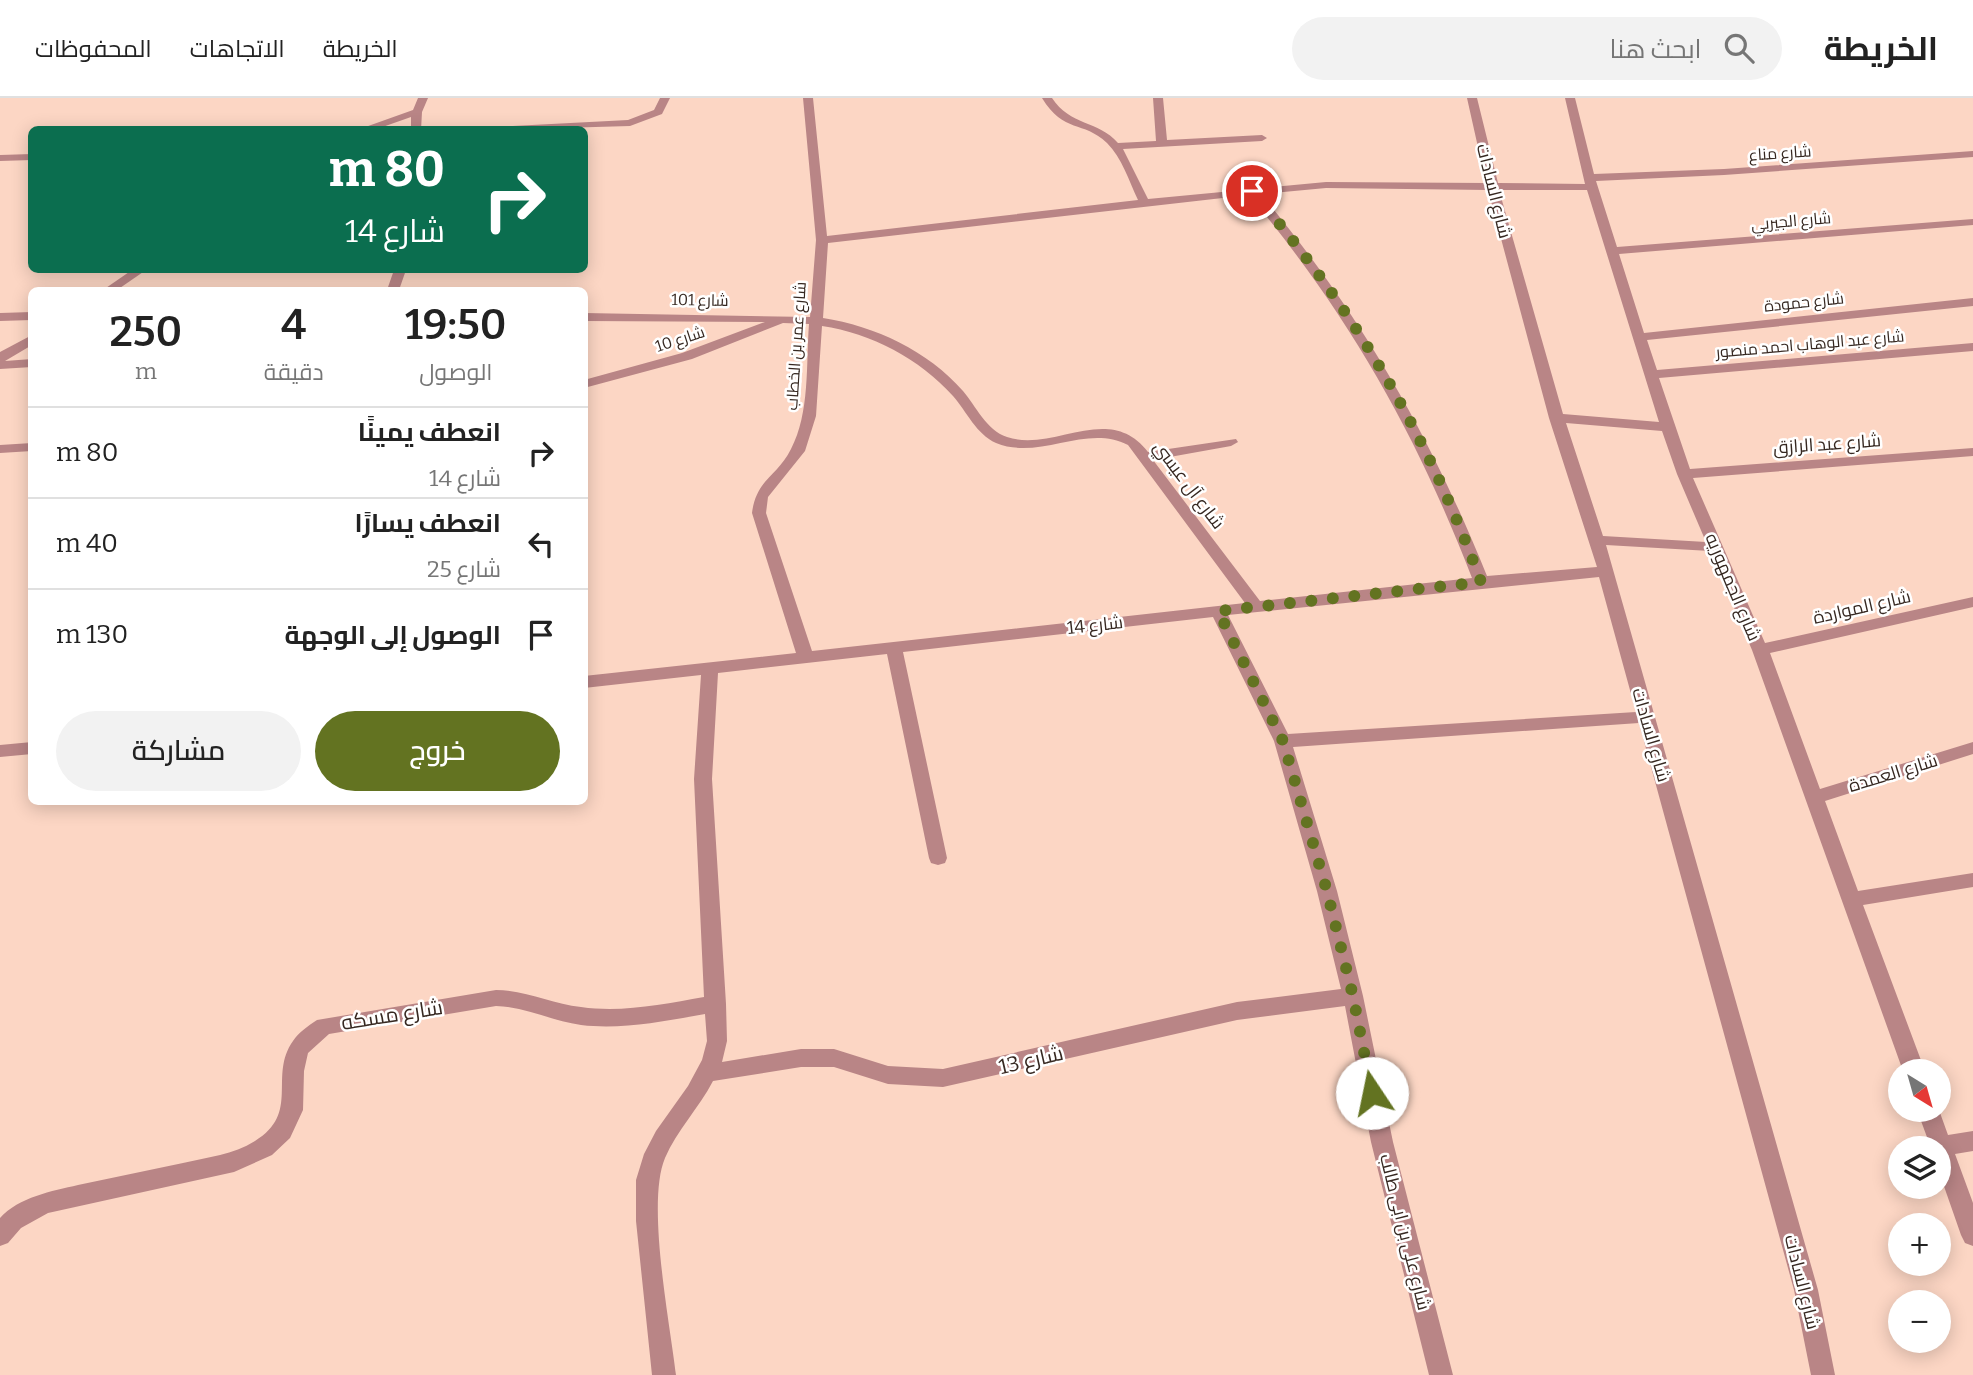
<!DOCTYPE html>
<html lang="ar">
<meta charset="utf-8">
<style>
body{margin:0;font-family:Bitter,Cairo,serif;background:#f2f2f2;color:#222;direction:rtl;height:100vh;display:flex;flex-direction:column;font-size:26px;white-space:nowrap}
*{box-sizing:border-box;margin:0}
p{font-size:23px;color:#767676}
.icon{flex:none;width:38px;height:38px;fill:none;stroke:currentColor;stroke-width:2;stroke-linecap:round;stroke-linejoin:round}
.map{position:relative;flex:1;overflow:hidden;direction:ltr}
.side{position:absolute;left:28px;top:189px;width:560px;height:518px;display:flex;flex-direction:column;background:#fff;border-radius:10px;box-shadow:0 4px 18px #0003;direction:rtl}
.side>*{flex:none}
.guide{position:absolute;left:28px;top:28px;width:560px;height:147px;border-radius:10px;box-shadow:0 4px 18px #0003;direction:rtl;background:#0b6e4f;color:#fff;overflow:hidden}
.needle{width:46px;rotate:143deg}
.tools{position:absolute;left:1888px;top:961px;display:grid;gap:14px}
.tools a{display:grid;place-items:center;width:63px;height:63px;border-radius:50%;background:#fff;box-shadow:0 4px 18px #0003;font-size:35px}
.pin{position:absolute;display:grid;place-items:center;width:60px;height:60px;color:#fff;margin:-30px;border:4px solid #fff;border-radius:50%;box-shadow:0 2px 7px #0007}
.me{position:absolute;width:77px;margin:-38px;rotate:349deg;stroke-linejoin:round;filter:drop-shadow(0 0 5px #0008)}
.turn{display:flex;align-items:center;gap:24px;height:147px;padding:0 28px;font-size:32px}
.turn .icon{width:91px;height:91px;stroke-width:2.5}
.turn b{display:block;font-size:49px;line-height:60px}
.eta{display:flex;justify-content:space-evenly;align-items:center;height:119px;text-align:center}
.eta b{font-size:42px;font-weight:600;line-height:49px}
.cta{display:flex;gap:14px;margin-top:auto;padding:14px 28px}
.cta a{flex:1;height:80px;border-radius:42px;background:#637321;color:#fff;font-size:28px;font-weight:600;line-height:80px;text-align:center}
.cta a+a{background:#f2f2f2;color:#222}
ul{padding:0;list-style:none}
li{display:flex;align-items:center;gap:21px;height:91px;padding:0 28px;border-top:2px solid #e0e0e0}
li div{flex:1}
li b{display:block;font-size:26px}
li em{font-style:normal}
header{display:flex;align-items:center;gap:42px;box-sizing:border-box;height:98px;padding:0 35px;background:#fff;border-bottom:2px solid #e0e0e0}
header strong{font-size:33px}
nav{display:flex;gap:38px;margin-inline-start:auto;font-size:24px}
.search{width:490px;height:63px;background:#f2f2f2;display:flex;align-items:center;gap:18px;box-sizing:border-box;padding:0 24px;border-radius:38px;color:#767676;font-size:26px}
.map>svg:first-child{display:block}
</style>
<header>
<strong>الخريطة</strong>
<div class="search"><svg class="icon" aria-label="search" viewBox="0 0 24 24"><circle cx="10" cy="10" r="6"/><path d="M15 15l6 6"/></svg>ابحث هنا</div>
<nav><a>الخريطة</a><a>الاتجاهات</a><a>المحفوظات</a></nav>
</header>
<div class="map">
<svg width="1973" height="1277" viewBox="0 0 1973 1277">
<rect width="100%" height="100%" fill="#fcd6c4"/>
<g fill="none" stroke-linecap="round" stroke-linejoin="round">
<g fill="#b98586" fill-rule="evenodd">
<path d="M 418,0 L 428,0 L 422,14 L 421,32 L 411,32 L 411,19 L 374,32 L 357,32 L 413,12 Z"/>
<path d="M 660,0 L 670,0 L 662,16 L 630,28 L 486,32 L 491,29 L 628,22 L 654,12 Z"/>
<path d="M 803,0 L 813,0 L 827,138 L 1138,102 C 1129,83 1122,60 1107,45 C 1083,22 1064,36 1042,0 L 1052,0 C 1070,28 1098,22 1118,45 L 1156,43 L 1153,0 L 1163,0 L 1167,42 L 1262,37 L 1267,40 L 1262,43 L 1123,51 L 1148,101 L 1326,84 L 1486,85 L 1467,0 L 1477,0 L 1498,85 L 1585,86 L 1565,0 L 1575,0 L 1594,76 L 1724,71 L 1973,53 L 1973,59 L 1724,77 L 1596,83 L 1617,149 L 1973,121 L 1973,127 L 1619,156 L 1644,235 L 1973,200 L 1973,208 L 1647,242 L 1657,272 L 1973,245 L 1973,253 L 1659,280 L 1690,371 L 1973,350 L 1973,358 L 1693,380 L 1765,545 L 1973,499 L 1973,509 L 1770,555 L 1820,691 L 1973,644 L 1973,656 L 1825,703 L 1858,793 L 1973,775 L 1973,789 L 1863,807 L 1925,973 L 1903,973 L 1752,552 L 1710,453 L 1606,447 L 1818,1192 L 1835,1277 L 1811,1277 L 1794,1192 L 1639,625 L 1293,649 L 1337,793 L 1363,898 L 1393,1044 L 1453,1277 L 1429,1277 L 1371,1044 L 1345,908 L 1237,922 L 943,989 L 888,986 L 834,969 L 801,969 L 713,983 C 699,1010 677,1032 665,1060 C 646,1105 670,1225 676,1277 L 652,1277 L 636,1123 L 636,1082 L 644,1056 L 656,1033 L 688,988 L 702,962 L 707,943 L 705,916 C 665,923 622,932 581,927 C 552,923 526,909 496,908 L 329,936 L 308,955 L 304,973 L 303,1012 L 290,1040 L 272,1057 L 234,1074 L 48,1115 L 21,1130 L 8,1145 L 0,1148 L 0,1120 C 19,1099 52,1093 78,1087 C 113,1080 148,1072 183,1065 C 208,1059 233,1057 255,1043 C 301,1015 268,978 293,943 C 299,934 308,928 317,922 L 496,892 C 526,892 552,906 581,909 C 622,915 664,906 704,899 L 694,681 L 701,577 L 584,590 L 584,578 L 796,555 L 752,415 C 756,381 778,378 791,351 C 810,315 806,266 809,226 L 783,225 L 692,261 L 584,290 L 584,282 L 682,255 L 765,224 L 584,223 L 584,215 L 810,219 L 816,142 ZM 1326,90 L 1488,92 L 1549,320 L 1597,469 L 1487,478 C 1430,336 1359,214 1261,96 ZM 1499,92 L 1587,92 L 1659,324 L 1563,316 ZM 1249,97 C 1349,217 1416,335 1472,480 L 1260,503 L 1153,362 L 1231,348 L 1238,344 L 1236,341 L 1148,354 C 1109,303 1054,355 1007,339 C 986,332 976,308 963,293 C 928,253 875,228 823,220 L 828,145 ZM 822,228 C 871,235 920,261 953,298 C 967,314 976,336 996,345 C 1040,363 1086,325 1128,347 L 1245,505 L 812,553 L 766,415 L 768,399 L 805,353 L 816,318 ZM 1566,325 L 1662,333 L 1677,376 L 1706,444 L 1603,438 ZM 1599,479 L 1636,614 L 1288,636 L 1228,517 ZM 1213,519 L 1274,643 L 1317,793 L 1341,891 L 1237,904 L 943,971 L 888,968 L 834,951 L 801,951 L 722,964 L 727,943 L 726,906 L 712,681 L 718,575 L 887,556 L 929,760 L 931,765 L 938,767 L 945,765 L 947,760 L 903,554 Z"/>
<path d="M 32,56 L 32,62 L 0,63 L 0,57 Z"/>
<path d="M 132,172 L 146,172 L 117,192 L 103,192 Z"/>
<path d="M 394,172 L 406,172 L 399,192 L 387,192 Z"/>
<path d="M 32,214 L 32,222 L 0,223 L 0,215 Z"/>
<path d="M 32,237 L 32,247 L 5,263 L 32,261 L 32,269 L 0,271 L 0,254 Z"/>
<path d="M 32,345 L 32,353 L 0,355 L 0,347 Z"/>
<path d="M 32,644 L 32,656 L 0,659 L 0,647 Z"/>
<path d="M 1917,1012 L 1939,1012 L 1948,1037 L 1973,1033 L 1973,1053 L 1955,1056 L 1973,1105 L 1973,1148 L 1965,1145 L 1961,1137 L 1939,1074 L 1939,1050 L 1931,1050 Z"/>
</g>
</g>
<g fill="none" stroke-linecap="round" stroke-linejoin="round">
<path stroke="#637321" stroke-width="12" stroke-dasharray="0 21.6" d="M 1252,93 C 1355,212 1427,336 1481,484 L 1218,513 L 1283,643 L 1327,793 L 1353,898 L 1372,995"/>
</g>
<g text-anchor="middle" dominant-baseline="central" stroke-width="5" stroke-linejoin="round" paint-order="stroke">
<g font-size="16" fill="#362821" stroke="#fff">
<text transform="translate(1780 55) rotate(-4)">شارع مناع</text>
<text transform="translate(1791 123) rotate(-5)">شارع الجيربي</text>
<text transform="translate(700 202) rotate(1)">شارع 101</text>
<text transform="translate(1804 204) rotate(-6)">شارع حمودة</text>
<text transform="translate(680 241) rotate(-18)">شارع 10</text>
<text transform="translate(1810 246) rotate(-5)">شارع عبد الوهاب احمد منصور</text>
<text transform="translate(796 248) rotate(-86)">شارع عمر بن الخطاب</text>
</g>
<g font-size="18" fill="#362821" stroke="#fff">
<text transform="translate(1494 93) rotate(76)">شارع السادات</text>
<text transform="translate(1827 346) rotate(-4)">شارع عبد الرازق</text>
<text transform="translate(1189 387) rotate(53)">شارع آل عيسي</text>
<text transform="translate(1733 489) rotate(67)">شارع الجمهوريه</text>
<text transform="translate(1862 509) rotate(-13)">شارع المواردة</text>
<text transform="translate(1095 527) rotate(-6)">شارع 14</text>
<text transform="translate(1651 637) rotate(74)">شارع السادات</text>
<text transform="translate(1893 675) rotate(-17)">شارع العمدة</text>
<text transform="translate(1405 1134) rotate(76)">شارع على بن ابى طالب</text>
<text transform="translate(1802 1184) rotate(76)">شارع السادات</text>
</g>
<g font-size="21" fill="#362821" stroke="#fff">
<text transform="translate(392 917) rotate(-9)">شارع مسكه</text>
<text transform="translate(1031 962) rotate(-13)">شارع 13</text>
</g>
</g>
</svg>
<div class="tools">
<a><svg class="needle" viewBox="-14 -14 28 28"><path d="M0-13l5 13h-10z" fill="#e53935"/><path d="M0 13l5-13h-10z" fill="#767676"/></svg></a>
<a><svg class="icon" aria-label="layers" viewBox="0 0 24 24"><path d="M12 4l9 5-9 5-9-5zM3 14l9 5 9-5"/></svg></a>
<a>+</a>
<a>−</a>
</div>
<div class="pin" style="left:1252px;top:93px;background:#d93025"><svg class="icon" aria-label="arrive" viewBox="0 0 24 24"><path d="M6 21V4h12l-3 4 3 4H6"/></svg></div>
<svg class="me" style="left:1372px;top:995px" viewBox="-20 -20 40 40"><circle r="19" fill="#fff"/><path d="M0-13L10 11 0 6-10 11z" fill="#637321"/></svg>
<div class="guide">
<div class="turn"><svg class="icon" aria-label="right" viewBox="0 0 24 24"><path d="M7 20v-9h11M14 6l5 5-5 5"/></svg><div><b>80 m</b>شارع 14</div></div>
</div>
<section class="side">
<div class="eta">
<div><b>19:50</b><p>الوصول</p></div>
<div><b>4</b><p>دقيقة</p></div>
<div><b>250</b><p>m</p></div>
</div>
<ul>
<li><svg class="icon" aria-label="right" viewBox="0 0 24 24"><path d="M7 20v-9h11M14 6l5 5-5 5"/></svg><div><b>انعطف يمينًا</b><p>شارع 14</p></div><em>80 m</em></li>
<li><svg class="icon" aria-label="left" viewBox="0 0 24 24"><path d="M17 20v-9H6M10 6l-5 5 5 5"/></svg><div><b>انعطف يسارًا</b><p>شارع 25</p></div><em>40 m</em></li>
<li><svg class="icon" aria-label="arrive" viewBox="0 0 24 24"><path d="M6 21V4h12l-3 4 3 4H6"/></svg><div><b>الوصول إلى الوجهة</b></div><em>130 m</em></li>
</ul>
<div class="cta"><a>خروج</a><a>مشاركة</a></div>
</section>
</div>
